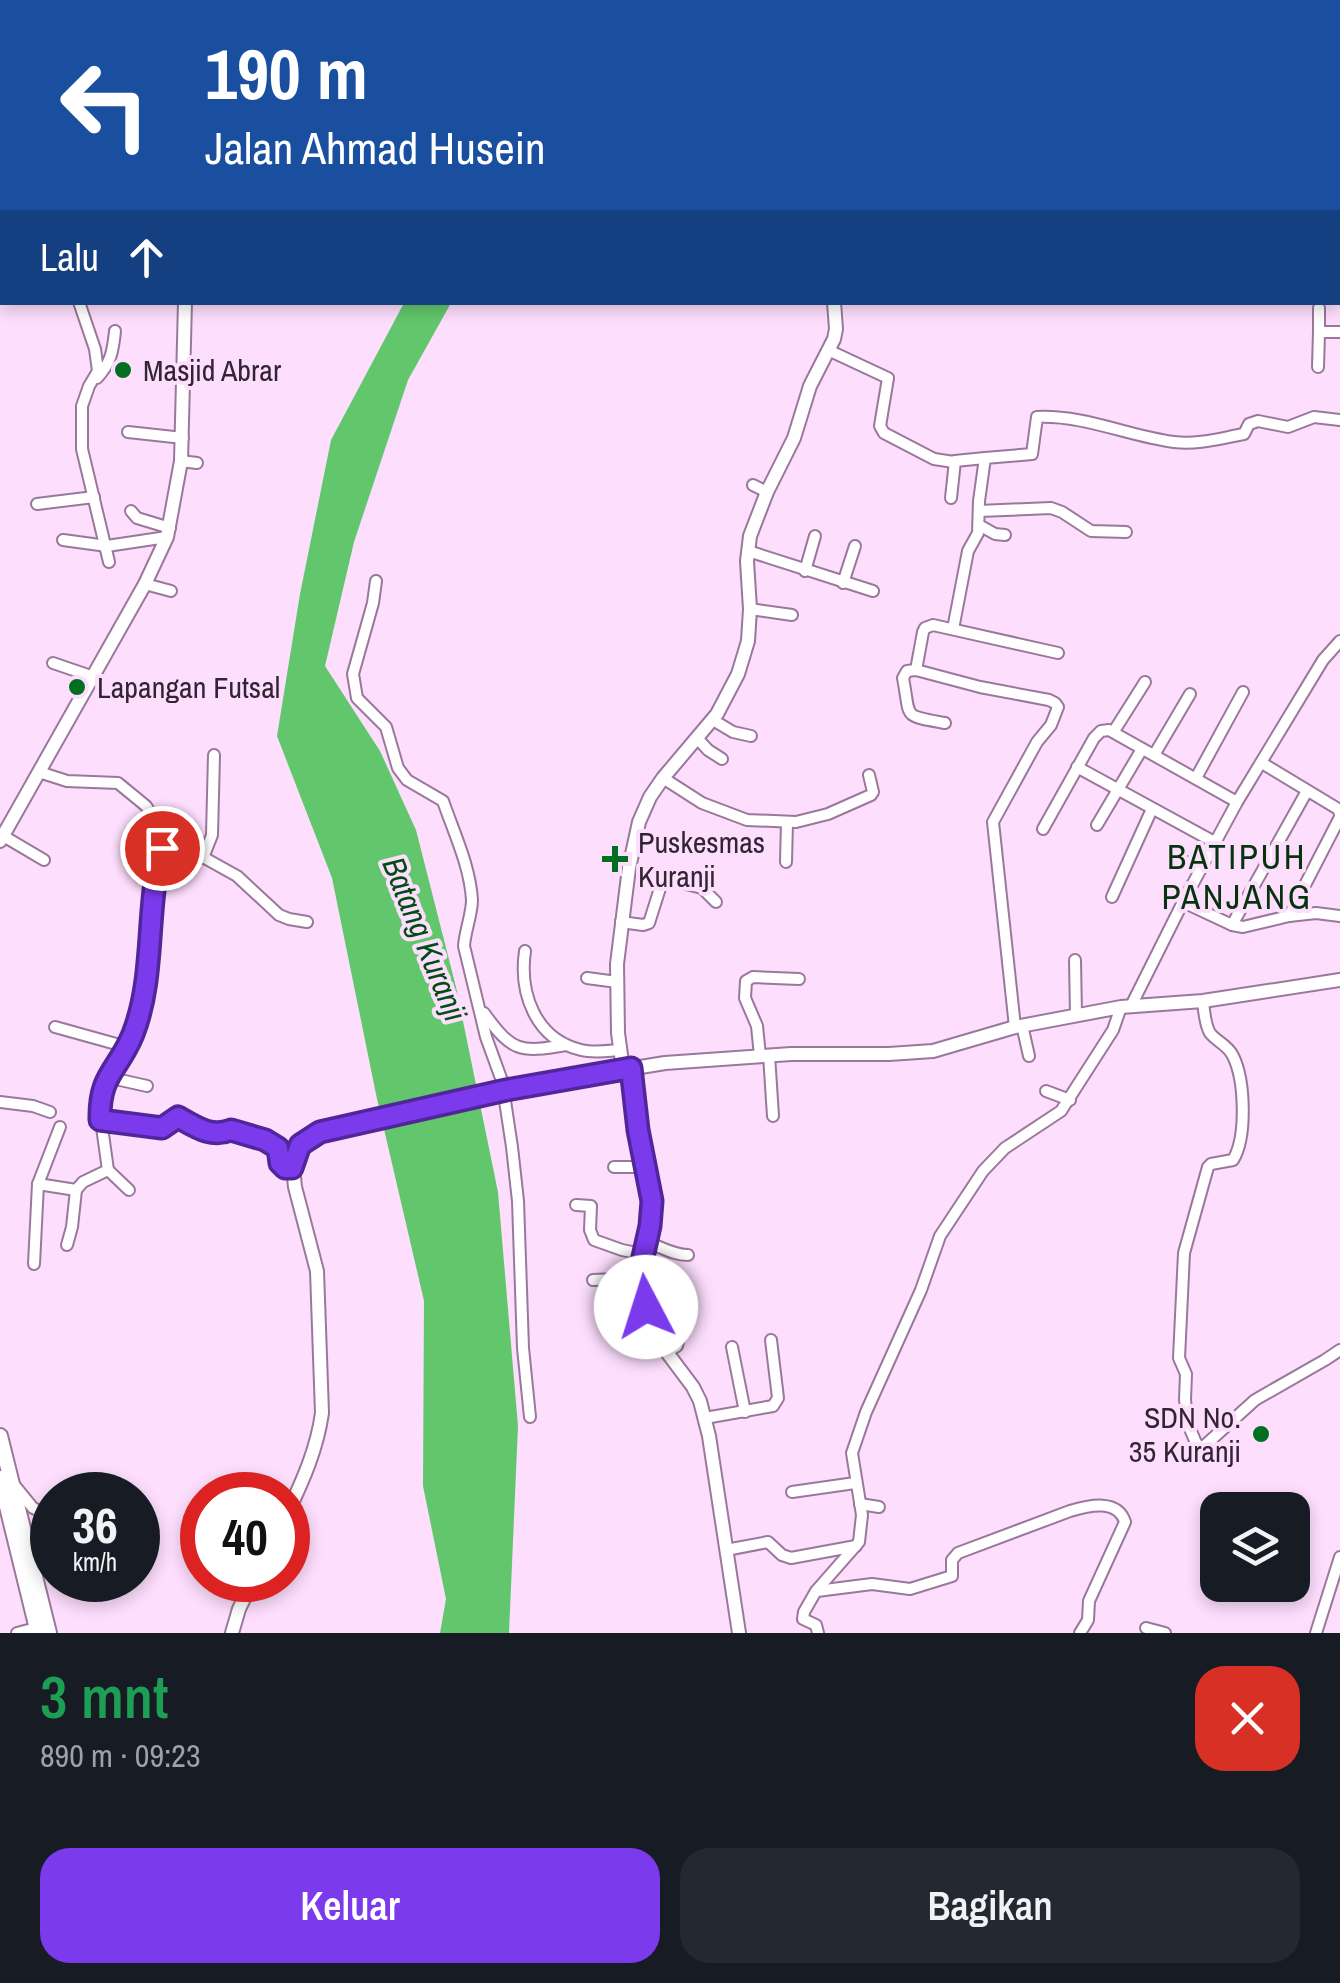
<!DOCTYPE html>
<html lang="id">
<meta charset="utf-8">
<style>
body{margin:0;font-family:"Archivo Narrow",sans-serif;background:#242831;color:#f1f3f6;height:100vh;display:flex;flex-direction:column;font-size:38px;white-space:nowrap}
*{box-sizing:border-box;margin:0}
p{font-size:32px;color:#9ea1a6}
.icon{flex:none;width:55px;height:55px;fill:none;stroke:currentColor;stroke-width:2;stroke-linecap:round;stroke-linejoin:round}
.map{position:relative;height:1633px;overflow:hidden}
.drawer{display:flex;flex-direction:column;background:#171b24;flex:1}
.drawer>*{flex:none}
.banner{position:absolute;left:0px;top:0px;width:1340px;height:305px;box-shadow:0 5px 15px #0003;background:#1a4fa0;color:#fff;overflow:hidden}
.controls{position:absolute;left:1200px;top:1492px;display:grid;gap:20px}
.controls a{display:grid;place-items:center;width:110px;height:110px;border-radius:20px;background:#171b24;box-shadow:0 5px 15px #0003;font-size:50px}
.speed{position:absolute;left:30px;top:1472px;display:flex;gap:20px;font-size:50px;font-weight:700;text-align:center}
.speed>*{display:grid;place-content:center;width:130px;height:130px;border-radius:50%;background:#171b24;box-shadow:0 5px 15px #0003;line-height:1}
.speed small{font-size:25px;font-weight:400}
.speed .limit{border:15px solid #d22;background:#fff;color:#111}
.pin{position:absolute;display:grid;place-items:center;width:85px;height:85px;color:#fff;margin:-42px;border:5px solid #fff;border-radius:50%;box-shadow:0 2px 10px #0007}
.me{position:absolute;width:110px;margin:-55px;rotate:355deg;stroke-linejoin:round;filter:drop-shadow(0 0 8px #0008)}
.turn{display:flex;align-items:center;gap:35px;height:210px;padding:0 40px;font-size:45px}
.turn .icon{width:130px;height:130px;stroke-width:2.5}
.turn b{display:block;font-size:70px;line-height:85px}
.then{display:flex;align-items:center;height:95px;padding:0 40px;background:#0003;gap:20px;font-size:38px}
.round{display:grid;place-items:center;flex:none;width:105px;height:105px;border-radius:30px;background:#242831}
.head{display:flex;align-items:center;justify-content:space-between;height:170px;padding:0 40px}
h1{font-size:60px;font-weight:600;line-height:75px;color:#1e9e55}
.action{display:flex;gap:20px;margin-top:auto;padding:20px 40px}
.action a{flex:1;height:115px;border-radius:30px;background:#7c3aed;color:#fff;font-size:40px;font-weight:600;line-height:115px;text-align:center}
.action a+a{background:#242831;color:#f1f3f6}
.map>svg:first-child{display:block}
</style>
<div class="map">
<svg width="1340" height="1633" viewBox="0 0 1340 1633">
<rect width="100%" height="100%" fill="#fddefd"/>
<path fill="#62c76c" d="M 404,303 L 451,303 L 408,380 L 354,542 L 325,666 L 380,751 L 416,830 L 456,987 L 498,1192 L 518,1426 L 509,1633 L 440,1633 L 446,1599 L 423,1486 L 424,1301 L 377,1099 L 332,878 L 277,736 L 300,594 L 331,440 Z"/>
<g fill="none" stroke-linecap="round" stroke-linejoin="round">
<g stroke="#9a789b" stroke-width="14">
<g id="minor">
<path d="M 483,0 L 490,2"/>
<path d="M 983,0 L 986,2"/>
<path d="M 1055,0 L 1056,2"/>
<path d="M 267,2 L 271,0"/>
<path d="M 0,144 L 2,144"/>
<path d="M 0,223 L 2,224"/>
<path d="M 79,302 L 95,349 L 98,371 L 89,386 L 82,406 L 82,449 L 109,562"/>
<path d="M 1319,308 L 1319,332 L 1340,332"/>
<path d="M 828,350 L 888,378 L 880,426 L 884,433 L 934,459 L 954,462"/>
<path d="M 1318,367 L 1319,332"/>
<path d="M 97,378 C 111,363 113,351 115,331"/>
<path d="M 128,432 L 183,438"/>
<path d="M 181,461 L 197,463"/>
<path d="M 753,485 L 767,492"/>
<path d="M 951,498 L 955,461 L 985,458"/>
<path d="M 37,504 L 94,497"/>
<path d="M 131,511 L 137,518 L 170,528"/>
<path d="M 979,511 L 1051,508 L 1062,512 L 1091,531 L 1126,532"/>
<path d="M 979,525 L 995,534 L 1005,535"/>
<path d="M 63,540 L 107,546 L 167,537"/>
<path d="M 748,551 L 873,591"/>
<path d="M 805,571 L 815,536"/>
<path d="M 376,581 L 373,603 L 353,674 L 357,698 L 386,727 L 398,768 L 407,780 L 443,801 C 454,833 470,866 472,900 C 472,914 465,931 464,946 L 486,1037 L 502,1081 L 512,1147 L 518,1201 L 523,1348 L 530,1417"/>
<path d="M 843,583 L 855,546"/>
<path d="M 145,584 L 171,591"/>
<path d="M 750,609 L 792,615"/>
<path d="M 953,629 L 968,551 L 978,533 L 979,501 L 985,458 L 1032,454 L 1037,417 C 1085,415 1128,436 1174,442 C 1198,445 1221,438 1244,434 L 1249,424 L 1258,421 L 1288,427 L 1314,417 L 1340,420"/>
<path d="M 53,663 L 91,676"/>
<path d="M 916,670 L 923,632 L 925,628 L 933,625 L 1058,653"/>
<path d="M 713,720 L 733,732 L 751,736"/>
<path d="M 945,723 C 901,715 911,719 903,678 L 907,671 L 916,670 L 980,687 L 1049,700 L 1055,703 L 1058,707 L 1051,725 L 1037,742 L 993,822 L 1015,1027"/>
<path d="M 1114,731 L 1145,682"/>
<path d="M 697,738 L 708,750 L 722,759"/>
<path d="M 1154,755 L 1190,694"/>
<path d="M 1262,763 L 1338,809 L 1340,814"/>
<path d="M 1077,767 L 1216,843"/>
<path d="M 39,772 L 67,781 L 118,783 L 146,806 L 165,836 L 237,876 L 279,915 L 289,919 L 307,922"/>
<path d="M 663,778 L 702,803 L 747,820 L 796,822 L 828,814 L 871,795 L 873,792 L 869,775"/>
<path d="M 1196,778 L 1243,692"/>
<path d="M 1097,825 L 1142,749"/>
<path d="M 1043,829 L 1094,738 L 1101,731 L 1109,730 L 1237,802"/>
<path d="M 0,834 L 44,860"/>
<path d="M 1174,856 L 1201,869"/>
<path d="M 203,858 L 212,835 L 214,755"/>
<path d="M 786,862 L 787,822"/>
<path d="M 1112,897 L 1152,809"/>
<path d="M 1183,902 L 1232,925 L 1243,927 L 1289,916 L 1340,817"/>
<path d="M 1289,916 L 1316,913 L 1340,916"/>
<path d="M 621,922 L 643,925 L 649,923 L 662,882 L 666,879 L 702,888 L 716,902"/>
<path d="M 1232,925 L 1307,791"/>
<path d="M 525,951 C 519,993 535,1039 581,1050 C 594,1053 607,1051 620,1050"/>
<path d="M 1075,960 L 1076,1015"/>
<path d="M 587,978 L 617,982"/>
<path d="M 1203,1001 C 1204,1011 1205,1025 1210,1033 C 1217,1042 1228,1045 1233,1056 C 1245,1080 1247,1137 1233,1160 L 1211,1164 L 1208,1167 L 1184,1253 L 1179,1358 L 1186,1374 L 1185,1400 L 1188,1424 L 1196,1443 L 1202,1448 L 1255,1400 L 1325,1360 L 1340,1350"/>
<path d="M 1131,1006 L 1183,902 L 1237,802 L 1323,660 L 1340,641"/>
<path d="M 484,1013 C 512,1052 520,1053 566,1045"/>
<path d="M 1022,1025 L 1029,1056"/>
<path d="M 55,1027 L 127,1047"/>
<path d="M 769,1055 L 773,1116"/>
<path d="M 760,1056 L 757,1026 L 745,998 L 746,981 L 753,977 L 799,979"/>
<path d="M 107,1077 L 147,1086"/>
<path d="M 1046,1091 L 1070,1100"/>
<path d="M 0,1102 L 33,1106 L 50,1112"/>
<path d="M 101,1120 L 162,1128 L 179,1117 C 196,1127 211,1138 231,1130 L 268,1141 L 278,1148 L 280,1163 L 285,1168 L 293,1167"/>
<path d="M 614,1167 L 645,1167"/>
<path d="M 108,1170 L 129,1190"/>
<path d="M 38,1184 L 76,1190 L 83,1182 L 108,1170 L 101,1120 L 102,1092 L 107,1077 L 127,1047 L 142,1002 L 159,858 L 165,836"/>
<path d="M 576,1205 L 591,1206 L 590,1230 L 594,1240 L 622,1250 L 642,1254"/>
<path d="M 646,1242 C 660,1246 672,1255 688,1255"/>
<path d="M 67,1245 L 72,1227 L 76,1190"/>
<path d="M 34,1264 L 38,1184 L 60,1127"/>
<path d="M 593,1280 L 641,1278"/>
<path d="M 732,1347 L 745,1412"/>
<path d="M 667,1352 L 677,1346 L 680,1333 L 688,1324"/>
<path d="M 705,1418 L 773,1406 L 778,1398 L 771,1340"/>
<path d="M 15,1486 L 33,1508 L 52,1516"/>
<path d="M 792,1492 L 855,1483"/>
<path d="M 860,1504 L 879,1507"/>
<path d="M 726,1550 L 768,1542 L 782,1555 L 791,1558 L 856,1546"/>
<path d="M 817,1591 L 872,1584 L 910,1589 L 952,1576 L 952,1560 L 958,1553 L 1070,1511 C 1090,1505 1118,1499 1125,1522 L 1089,1601 L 1088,1620 L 1080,1633"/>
<path d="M 1146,1628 L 1165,1633"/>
<path d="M 17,1633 L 36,1628"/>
<path d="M 818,1633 L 816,1625 L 803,1619 L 804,1612 L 816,1591 L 859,1542 L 862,1515 L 852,1453 L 866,1412 L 921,1290 L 940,1236 L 983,1171 L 1005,1148 L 1061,1111 L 1113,1030 L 1121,1007"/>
<path d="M 1316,1633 L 1340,1557"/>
</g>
</g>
<g stroke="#9a789b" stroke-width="16">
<g id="tertiary">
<path d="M 815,0 L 815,2"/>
<path d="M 192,2 L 192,0"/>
<path d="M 1004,2 L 1008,0"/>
<path d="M 0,841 L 145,584 L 167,537 L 181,461 L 185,302"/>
<path d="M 631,1068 L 638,1130 L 652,1201 L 650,1225 L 642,1254 L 643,1291 L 651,1324 L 657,1339 L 693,1387 L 700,1401 L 709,1436 L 739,1633"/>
<path d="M 623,1069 L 618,1033 L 617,964 L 629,868 L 639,822 L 650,797 L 663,778 L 717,714 L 738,674 L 748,641 L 750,609 L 747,561 L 750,536 L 767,492 L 794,438 L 810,386 L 834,339 L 836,329 L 834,302"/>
<path d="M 506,1089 L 665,1063 L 791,1054 L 889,1054 L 933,1051 L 1015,1027 L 1121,1007 L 1203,1001 L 1340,980"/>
<path d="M 288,1512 C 303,1480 317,1449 322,1413 L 317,1271 L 295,1187 L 293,1167 L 299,1145 L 320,1132 L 338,1127"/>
<path d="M 232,1633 L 239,1609 L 253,1580"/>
</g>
</g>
<g stroke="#9a789b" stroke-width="18">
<g id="secondary">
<path d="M 0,1436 L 49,1633"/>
<path d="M 0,1478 L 38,1633"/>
</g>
</g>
<use href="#minor" stroke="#fff" stroke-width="10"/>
<use href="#tertiary" stroke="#fff" stroke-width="12"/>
<use href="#secondary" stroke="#fff" stroke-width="14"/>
<g stroke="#9a789b" stroke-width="16" stroke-linecap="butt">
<path id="tertiary-bridge" d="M 338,1127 L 506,1089"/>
</g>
<use href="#tertiary-bridge" stroke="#fff" stroke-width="12"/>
</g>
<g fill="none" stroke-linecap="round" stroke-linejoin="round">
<g stroke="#51269a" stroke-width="25">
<path id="route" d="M 162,848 C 145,909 156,975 133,1034 C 118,1071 99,1074 100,1120 L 162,1128 L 178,1117 C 196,1127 211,1138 231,1130 L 265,1140 L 278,1148 L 280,1163 L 285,1168 L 292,1168 L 300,1145 L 320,1132 L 506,1090 L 631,1068 L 638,1130 L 652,1201 L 650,1226 L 641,1266 L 646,1307"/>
</g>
<use href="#route" stroke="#7c3aed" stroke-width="18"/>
</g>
<g fill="#026f20" stroke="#fddefd" stroke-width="4">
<circle cx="123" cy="370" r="10"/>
<circle cx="77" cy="687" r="10"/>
<path d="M610 844h10v10h10v10h-10v10h-10v-10h-10v-10h10z"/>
<circle cx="1261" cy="1434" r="10"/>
</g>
<g text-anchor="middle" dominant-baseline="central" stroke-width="8" stroke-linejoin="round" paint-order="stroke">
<g font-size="30" fill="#322433" stroke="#fddefd" text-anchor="start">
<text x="143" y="370">Masjid Abrar</text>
<text x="97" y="687">Lapangan Futsal</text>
<text x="638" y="842">Puskesmas<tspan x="638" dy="34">Kuranji</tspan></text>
<text x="1241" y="1417" text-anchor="end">SDN No.<tspan x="1241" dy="34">35 Kuranji</tspan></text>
</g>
<g font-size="32" font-style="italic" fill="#004e13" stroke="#fddefd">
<text transform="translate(425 939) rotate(68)">Batang Kuranji</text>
</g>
<g font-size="35" letter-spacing="2.5" fill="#05330d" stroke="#fddefd">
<text x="1237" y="856">BATIPUH<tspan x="1237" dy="40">PANJANG</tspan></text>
</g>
</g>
</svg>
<div class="controls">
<a><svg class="icon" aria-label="layers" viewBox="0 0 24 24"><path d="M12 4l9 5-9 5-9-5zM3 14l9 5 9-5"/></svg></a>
</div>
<div class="speed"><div>36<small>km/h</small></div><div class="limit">40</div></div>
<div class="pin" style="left:162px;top:848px;background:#d93025"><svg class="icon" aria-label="arrive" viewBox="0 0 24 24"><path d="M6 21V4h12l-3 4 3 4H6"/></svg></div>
<svg class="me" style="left:646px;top:1307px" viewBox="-20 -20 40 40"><circle r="19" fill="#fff"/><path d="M0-13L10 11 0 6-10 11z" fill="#7c3aed"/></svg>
<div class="banner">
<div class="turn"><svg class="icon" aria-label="left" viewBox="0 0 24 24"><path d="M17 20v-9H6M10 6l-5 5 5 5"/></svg><div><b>190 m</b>Jalan Ahmad Husein</div></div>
<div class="then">Lalu<svg class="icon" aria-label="ahead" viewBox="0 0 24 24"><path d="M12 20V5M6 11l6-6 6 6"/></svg></div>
</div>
</div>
<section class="drawer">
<div class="head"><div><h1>3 mnt</h1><p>890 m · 09:23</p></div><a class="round" style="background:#d93025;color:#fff"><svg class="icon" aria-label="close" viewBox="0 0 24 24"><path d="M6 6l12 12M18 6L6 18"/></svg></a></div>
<div class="action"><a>Keluar</a><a>Bagikan</a></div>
</section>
